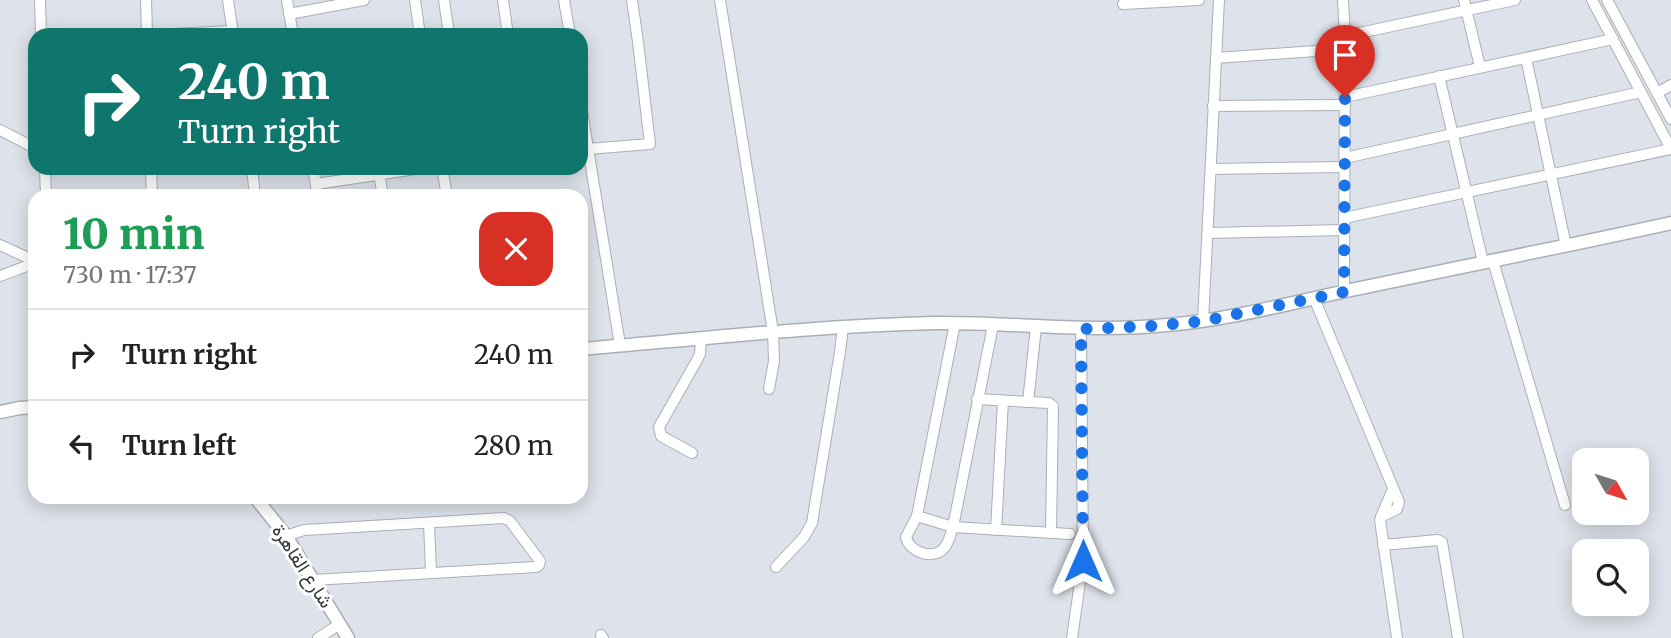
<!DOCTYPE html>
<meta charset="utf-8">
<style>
body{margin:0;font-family:Merriweather,Vazirmatn,serif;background:#f2f2f2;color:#222;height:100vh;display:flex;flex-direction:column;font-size:26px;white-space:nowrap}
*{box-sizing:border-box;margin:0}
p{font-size:23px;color:#767676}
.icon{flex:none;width:38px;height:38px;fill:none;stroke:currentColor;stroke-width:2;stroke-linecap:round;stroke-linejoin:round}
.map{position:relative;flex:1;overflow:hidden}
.sheet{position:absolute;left:28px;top:189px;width:560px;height:315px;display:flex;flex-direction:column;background:#fff;border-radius:21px;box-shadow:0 4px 18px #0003}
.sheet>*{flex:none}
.top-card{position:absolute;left:28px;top:28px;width:560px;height:147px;border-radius:21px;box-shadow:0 4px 18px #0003;background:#0f766e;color:#fff;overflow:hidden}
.needle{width:46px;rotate:129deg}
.controls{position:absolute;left:1572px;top:448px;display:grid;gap:14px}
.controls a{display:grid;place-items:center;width:77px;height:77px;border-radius:14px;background:#fff;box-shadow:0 4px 18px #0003;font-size:35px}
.pin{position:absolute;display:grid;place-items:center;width:60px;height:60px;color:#fff;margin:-72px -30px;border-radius:50% 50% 50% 0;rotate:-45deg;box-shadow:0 0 7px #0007}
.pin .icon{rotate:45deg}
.me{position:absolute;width:77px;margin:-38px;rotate:0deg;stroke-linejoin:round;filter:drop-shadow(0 0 5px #0008)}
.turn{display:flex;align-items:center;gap:24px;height:147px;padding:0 35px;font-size:32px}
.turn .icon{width:91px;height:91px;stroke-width:2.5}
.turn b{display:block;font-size:49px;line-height:60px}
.round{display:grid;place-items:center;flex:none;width:74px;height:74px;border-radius:21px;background:#f2f2f2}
.head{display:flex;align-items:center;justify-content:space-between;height:119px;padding:0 35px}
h1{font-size:42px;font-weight:800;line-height:52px;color:#1e9e55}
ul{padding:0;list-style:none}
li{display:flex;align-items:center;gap:21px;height:91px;padding:0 35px;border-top:2px solid #e0e0e0}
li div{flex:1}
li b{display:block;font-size:26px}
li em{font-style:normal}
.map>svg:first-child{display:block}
</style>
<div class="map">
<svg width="1671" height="638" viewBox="0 0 1671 638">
<rect width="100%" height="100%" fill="#dee3eb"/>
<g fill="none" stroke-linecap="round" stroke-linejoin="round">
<g stroke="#aaafb7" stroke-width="12">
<g id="minor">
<path d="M 40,0 L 41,35"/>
<path d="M 146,0 L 147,35"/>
<path d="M 228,0 L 233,34"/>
<path d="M 287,0 L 293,35"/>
<path d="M 415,0 L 420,35"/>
<path d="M 444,0 L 449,35"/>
<path d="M 503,0 L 508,35"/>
<path d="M 564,0 L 570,35"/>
<path d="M 720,0 L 773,332 L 774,361 L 769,389"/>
<path d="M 1343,0 L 1345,36 L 1344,292"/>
<path d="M 1464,0 L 1480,67"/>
<path d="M 1592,0 L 1671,149"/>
<path d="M 1607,0 L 1671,119"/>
<path d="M 1123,4 L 1199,0"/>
<path d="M 289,14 L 364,0"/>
<path d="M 153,35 L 232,31"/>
<path d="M 1345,36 L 1515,0"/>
<path d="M 1216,58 L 1345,49"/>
<path d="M 1526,58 L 1566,246"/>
<path d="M 1439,76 L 1483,262"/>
<path d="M 1657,93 L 1671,85"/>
<path d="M 1345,97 L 1613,39"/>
<path d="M 581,105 L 620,345"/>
<path d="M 1213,106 L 1345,105"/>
<path d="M 0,130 L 35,148"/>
<path d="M 588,149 L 650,144 L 638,42 L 632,0"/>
<path d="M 1345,158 L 1641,92"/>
<path d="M 45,168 L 46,196"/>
<path d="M 151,168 L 152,196"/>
<path d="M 252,168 L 255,196"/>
<path d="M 313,168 L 318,196"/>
<path d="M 442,168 L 447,196"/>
<path d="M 378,169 L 383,196"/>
<path d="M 1211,169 L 1344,167"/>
<path d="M 316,184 L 422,168"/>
<path d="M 1344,218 L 1671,149"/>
<path d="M 1208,233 L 1344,230"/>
<path d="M 0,245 L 35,261"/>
<path d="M 1493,261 L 1565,505"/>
<path d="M 0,276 L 35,263"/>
<path d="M 1314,298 L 1399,502 L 1397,509 L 1381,517 L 1380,520 L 1397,638"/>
<path d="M 1203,321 L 1219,0"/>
<path d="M 955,323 L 917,516 L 906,537 C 909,552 932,560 943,549 C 949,544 950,535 953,527 L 993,325"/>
<path d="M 977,399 L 1049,403 L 1053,406 L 1051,532"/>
<path d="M 1028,402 L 1036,327"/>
<path d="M 692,453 L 661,436 L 659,427 L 697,360 L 700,354 L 701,338"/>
<path d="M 917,516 L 953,527 L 1070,534"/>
<path d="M 1381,517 L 1393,489"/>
<path d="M 429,523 L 431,572"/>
<path d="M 996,530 L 1003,401"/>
<path d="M 286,536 L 304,530 L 504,518 L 510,521 L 540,561 L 539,565 L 536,567 L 313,580"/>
<path d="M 1383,545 L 1438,540 L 1442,542 L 1458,638"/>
<path d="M 776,567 L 804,537 L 812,523 L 840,352 L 843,327"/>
<path d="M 601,635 L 603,638"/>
<path d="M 318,638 L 340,624"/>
<path d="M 1072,638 L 1083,561 L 1081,329"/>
</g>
</g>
<g stroke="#aaafb7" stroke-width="15">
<g id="major">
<path d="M 581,349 C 699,339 816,326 934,323 C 1012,322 1089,333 1167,325 C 1227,320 1287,304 1346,291 C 1454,268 1563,247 1671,223"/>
<path d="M 0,412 L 20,408 L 35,407"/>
<path d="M 255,497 L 286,536 L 348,638"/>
</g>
</g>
<use href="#minor" stroke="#fff" stroke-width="10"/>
<use href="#major" stroke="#fff" stroke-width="12"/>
</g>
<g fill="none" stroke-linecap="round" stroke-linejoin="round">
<path stroke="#1a73e8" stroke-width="12" stroke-dasharray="0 21.6" d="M 1083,561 L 1081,329 L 1154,326 L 1203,321 L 1344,292 L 1345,97"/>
</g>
<g text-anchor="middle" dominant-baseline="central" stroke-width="6" stroke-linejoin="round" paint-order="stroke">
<g font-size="19" fill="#35373a" stroke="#fff">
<text transform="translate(303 566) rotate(57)">شارع القاهرة</text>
</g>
</g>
</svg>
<div class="controls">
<a><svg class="needle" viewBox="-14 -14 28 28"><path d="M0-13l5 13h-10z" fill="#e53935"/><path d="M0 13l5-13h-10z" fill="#767676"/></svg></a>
<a><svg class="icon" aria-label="search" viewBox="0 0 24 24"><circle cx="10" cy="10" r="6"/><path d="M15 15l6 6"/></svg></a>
</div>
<div class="pin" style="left:1345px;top:97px;background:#d93025"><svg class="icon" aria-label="arrive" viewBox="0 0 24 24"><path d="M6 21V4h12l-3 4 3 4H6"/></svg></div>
<svg class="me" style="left:1083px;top:561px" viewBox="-20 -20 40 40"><path d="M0-17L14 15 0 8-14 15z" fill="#1a73e8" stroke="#fff" stroke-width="4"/></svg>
<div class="top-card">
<div class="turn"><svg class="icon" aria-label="right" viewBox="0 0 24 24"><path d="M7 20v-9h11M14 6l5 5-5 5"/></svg><div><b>240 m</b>Turn right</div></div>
</div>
<section class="sheet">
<div class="head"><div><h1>10 min</h1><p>730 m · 17:37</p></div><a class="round" style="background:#d93025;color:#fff"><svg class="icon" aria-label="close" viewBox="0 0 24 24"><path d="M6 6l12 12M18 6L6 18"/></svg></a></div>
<ul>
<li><svg class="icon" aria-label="right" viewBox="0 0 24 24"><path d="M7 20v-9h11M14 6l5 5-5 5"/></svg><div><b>Turn right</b></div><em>240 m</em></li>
<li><svg class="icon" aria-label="left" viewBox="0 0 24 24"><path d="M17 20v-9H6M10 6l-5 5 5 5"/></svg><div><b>Turn left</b></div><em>280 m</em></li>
</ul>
</section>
</div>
